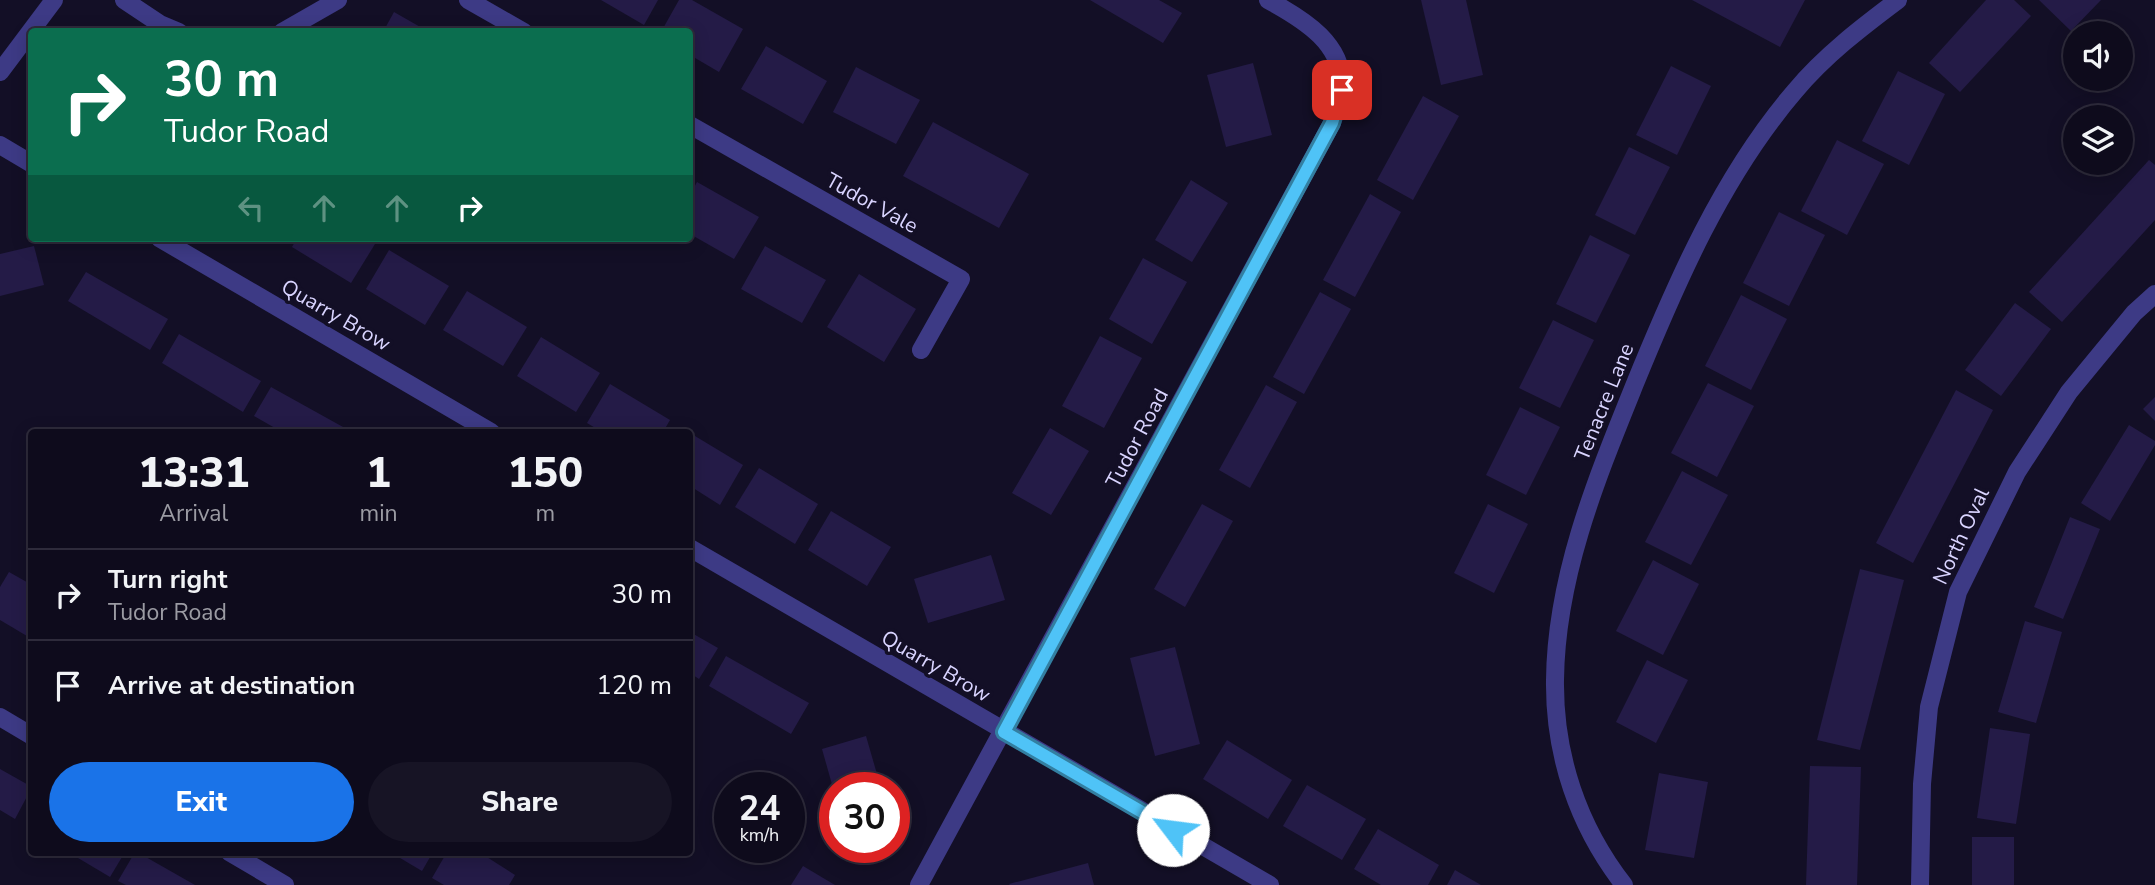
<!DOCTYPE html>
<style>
body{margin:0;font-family:"Nunito Sans",sans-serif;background:#171425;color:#f1f3f6;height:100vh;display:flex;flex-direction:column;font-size:26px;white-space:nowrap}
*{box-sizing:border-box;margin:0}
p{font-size:23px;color:#9b9ba3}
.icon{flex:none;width:38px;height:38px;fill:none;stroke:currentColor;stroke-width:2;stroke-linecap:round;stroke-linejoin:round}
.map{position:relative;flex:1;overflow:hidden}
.panel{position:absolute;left:28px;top:429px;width:665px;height:427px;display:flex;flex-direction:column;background:#0e0b1c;border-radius:7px;box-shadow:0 4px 18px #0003,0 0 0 2px #2e2b3b}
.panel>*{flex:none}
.guide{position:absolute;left:28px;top:28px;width:665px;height:214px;border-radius:7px;box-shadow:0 4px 18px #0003,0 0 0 2px #2e2b3b;background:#0b6e4f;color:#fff;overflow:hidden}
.buttons{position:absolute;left:2063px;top:21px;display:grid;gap:14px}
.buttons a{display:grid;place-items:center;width:70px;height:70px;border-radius:50%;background:#0e0b1c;box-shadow:0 4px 18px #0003,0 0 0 2px #2e2b3b;font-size:35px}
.speed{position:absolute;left:714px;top:772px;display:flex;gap:14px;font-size:35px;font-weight:700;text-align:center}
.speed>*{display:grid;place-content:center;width:91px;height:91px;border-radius:50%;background:#0e0b1c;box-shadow:0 4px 18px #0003,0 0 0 2px #2e2b3b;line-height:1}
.speed small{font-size:18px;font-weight:400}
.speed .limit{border:10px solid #d22;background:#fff;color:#111}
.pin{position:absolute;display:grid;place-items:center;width:60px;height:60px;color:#fff;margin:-30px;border-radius:14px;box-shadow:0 4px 10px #0006}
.me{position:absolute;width:77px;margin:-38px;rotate:300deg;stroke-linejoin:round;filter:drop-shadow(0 0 5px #0008)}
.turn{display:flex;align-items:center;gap:24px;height:147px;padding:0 21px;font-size:32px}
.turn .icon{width:91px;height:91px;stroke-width:2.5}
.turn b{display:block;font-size:49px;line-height:60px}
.lanes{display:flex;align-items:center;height:66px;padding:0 21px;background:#0003;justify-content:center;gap:35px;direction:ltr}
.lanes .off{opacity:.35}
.eta{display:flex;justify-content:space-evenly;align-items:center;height:119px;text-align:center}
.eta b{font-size:42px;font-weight:800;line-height:49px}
.cta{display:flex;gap:14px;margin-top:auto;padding:14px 21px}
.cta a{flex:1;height:80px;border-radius:42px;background:#1a73e8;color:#fff;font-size:28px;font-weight:800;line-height:80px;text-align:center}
.cta a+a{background:#171425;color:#f1f3f6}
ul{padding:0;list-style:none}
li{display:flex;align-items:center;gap:21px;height:91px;padding:0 21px;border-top:2px solid #2e2b3b}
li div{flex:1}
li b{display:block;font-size:26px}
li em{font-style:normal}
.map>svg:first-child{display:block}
</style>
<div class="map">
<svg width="2155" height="885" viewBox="0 0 2155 885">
<rect width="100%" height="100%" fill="#130f26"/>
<g fill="#241b47">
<path d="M 601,0 L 658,0 L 644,25 Z"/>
<path d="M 679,0 L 692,0 L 743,29 L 719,72 L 690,55 L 690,32 L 661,32 Z"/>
<path d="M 1090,0 L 1159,0 L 1182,13 L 1163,43 Z"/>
<path d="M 1421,0 L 1466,0 L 1483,75 L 1441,85 Z"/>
<path d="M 1692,0 L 1805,0 L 1780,47 Z"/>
<path d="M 1986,0 L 2014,0 L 2031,16 L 1960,92 L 1929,63 Z"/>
<path d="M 2039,0 L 2101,0 L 2071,31 Z"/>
<path d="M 394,12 L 429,32 L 383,32 Z"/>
<path d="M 766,46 L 827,81 L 803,124 L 741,89 Z"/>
<path d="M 1253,63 L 1272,135 L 1226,147 L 1207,75 Z"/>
<path d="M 1671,66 L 1711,86 L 1677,155 L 1636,135 Z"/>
<path d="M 856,67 L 920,100 L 896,144 L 833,112 Z"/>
<path d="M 1898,71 L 1945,94 L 1909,165 L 1862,141 Z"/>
<path d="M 1423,96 L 1459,116 L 1413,200 L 1377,180 Z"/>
<path d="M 933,122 L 1029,174 L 999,228 L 903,176 Z"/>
<path d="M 1837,140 L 1884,164 L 1847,235 L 1801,211 Z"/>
<path d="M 1629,147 L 1670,167 L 1635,235 L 1595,215 Z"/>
<path d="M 2149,160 L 2155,165 L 2155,220 L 2062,322 L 2029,292 Z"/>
<path d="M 1191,180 L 1228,203 L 1192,262 L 1155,240 Z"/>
<path d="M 697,182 L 759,217 L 734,259 L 690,234 L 690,195 Z"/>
<path d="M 1370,194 L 1401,212 L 1355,297 L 1323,280 Z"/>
<path d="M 1779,212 L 1825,235 L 1789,306 L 1743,283 Z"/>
<path d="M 1590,235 L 1630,255 L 1596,323 L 1556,304 Z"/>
<path d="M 297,238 L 365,238 L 375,244 L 351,283 L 292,247 Z"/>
<path d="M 34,246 L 44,285 L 0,296 L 0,254 Z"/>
<path d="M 765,246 L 826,280 L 802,323 L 741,289 Z"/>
<path d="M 389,250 L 449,286 L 425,325 L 366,289 Z"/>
<path d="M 1143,258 L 1187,282 L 1152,344 L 1109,319 Z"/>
<path d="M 86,272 L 168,319 L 150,350 L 68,301 Z"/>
<path d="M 859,274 L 916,309 L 884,362 L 827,327 Z"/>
<path d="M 467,291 L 527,327 L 503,366 L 443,330 Z"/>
<path d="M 1320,292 L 1351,309 L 1304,394 L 1273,377 Z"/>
<path d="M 1741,295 L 1787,319 L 1751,390 L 1705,366 Z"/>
<path d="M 2015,303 L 2051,329 L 2001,396 L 1965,370 Z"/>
<path d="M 1553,320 L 1594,340 L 1560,408 L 1519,388 Z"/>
<path d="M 179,334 L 261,381 L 243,412 L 162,363 Z"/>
<path d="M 1100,336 L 1142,358 L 1104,428 L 1062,406 Z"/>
<path d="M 541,337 L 600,373 L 576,412 L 517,376 Z"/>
<path d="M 1708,383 L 1754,406 L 1717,477 L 1671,453 Z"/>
<path d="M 610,384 L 670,420 L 663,432 L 602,432 L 587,423 Z"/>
<path d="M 1266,385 L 1297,402 L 1250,488 L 1219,470 Z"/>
<path d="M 271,387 L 352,432 L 282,432 L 254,416 Z"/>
<path d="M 1956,390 L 1993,410 L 1913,563 L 1876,543 Z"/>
<path d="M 2155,397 L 2155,421 L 2143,409 Z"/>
<path d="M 1520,407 L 1560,427 L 1526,495 L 1486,475 Z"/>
<path d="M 2129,425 L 2155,441 L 2155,445 L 2110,521 L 2081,503 Z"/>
<path d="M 1050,428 L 1089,451 L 1051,515 L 1012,493 Z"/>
<path d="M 690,433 L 743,465 L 720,505 L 690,486 Z"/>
<path d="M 759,468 L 818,504 L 795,544 L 735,507 Z"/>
<path d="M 1682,471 L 1728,495 L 1691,565 L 1645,542 Z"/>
<path d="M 1202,504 L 1233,521 L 1185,607 L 1154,589 Z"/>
<path d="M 1488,504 L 1528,524 L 1494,593 L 1454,573 Z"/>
<path d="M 831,511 L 891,547 L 867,586 L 808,550 Z"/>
<path d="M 2070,517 L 2100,529 L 2063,619 L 2034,607 Z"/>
<path d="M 991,555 L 1005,600 L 928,623 L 914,579 Z"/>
<path d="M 1653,560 L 1699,584 L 1663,655 L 1616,631 Z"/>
<path d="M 1860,569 L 1904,580 L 1860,750 L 1817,740 Z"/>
<path d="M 9,572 L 32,585 L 32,639 L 0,620 L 0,587 Z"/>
<path d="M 2025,621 L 2062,632 L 2036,723 L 1998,712 Z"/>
<path d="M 690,632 L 718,648 L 699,679 L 690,673 Z"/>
<path d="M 1175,647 L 1200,744 L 1155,756 L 1130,658 Z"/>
<path d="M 726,656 L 809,703 L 791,734 L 709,686 Z"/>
<path d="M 1647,660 L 1688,680 L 1656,743 L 1616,722 Z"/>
<path d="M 1990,728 L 2030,734 L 2016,824 L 1977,818 Z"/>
<path d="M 866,736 L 881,788 L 833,788 L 822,749 Z"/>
<path d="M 1227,740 L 1292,780 L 1268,819 L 1203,779 Z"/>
<path d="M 1810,766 L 1861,767 L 1857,885 L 1806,885 Z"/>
<path d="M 0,769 L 32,787 L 15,819 L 0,810 Z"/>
<path d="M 1659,773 L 1708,782 L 1694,858 L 1645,850 Z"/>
<path d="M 1307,785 L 1366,819 L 1342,860 L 1283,826 Z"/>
<path d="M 1378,829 L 1439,865 L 1428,885 L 1381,885 L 1354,869 Z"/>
<rect x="1972" y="837" width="42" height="48"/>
<path d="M 68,852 L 125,852 L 110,877 Z"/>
<path d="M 135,852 L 137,852 L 195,885 L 126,885 L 118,881 Z"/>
<path d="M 390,852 L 433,852 L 422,871 Z"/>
<path d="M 447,852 L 479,852 L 515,875 L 509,885 L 444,885 L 432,878 Z"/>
<path d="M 1088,863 L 1094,885 L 1010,885 L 1009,884 Z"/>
<path d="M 803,866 L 835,885 L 791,885 Z"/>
<path d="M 1455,870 L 1481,885 L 1447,885 Z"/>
</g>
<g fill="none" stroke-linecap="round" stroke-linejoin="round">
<g stroke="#3d3a85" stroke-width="18">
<path d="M 124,0 L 160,24 L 179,32"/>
<path d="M 468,0 L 524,32"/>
<path d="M 282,32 L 338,0"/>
<path d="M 0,72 L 54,0"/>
<path d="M 690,125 L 961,279 L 921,350"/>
<path d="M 0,145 L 32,164"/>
<path d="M 159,238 L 491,432"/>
<path d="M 690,548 L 1270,885"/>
<path d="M 0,717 L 32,736"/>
<path d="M 229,852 L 285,885"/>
<path d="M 919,885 L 1332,123 C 1335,113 1340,102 1341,91 C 1347,45 1303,19 1268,0"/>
<path d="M 1624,885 C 1578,826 1554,755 1555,680 C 1556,577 1596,480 1634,386 C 1676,283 1722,176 1795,91 C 1824,56 1862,27 1898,0"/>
<path d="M 1920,885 L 1922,784 L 1929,707 L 1958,592 L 2017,472 L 2069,392 L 2134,313 L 2155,294"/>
</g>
</g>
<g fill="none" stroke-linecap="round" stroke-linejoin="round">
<g stroke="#337fa1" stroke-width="18">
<path id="route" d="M 1173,830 L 1004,732 L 1332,123 L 1342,90"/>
</g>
<use href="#route" stroke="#4fc3f7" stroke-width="12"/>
</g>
<g text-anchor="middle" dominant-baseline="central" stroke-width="7" stroke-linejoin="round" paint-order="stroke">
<g font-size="21" fill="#d9d4ff" stroke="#130f26">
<text transform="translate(872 203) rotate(29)">Tudor Vale</text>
<text transform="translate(336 315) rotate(30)">Quarry Brow</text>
<text transform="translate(1604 402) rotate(-68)">Tenacre Lane</text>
<text transform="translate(1137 438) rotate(-62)">Tudor Road</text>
<text transform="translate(1961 536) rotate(-65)">North Oval</text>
<text transform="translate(936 666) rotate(30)">Quarry Brow</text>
</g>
</g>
</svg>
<div class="buttons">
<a><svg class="icon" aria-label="sound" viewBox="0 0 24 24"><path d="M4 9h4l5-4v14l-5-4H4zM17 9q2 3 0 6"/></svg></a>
<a><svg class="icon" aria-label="layers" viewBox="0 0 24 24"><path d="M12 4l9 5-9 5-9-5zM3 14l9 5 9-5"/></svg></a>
</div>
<div class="speed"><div>24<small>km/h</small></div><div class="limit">30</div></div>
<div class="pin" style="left:1342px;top:90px;background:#d93025"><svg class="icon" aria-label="arrive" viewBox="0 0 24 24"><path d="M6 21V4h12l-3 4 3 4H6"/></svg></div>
<svg class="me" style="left:1173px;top:830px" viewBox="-20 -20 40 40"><circle r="19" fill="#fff"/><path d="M0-13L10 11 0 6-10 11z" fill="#4fc3f7"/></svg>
<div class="guide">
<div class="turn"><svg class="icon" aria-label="right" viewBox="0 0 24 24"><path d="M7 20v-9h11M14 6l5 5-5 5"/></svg><div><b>30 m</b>Tudor Road</div></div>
<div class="lanes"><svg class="icon off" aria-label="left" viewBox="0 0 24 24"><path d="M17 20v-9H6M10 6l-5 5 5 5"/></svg><svg class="icon off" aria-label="ahead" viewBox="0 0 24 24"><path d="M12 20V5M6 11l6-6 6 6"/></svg><svg class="icon off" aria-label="ahead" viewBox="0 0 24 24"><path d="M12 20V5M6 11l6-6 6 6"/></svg><svg class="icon" aria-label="right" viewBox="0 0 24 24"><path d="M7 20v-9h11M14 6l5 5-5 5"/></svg></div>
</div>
<section class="panel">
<div class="eta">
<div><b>13:31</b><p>Arrival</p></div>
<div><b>1</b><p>min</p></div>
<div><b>150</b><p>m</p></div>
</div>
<ul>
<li><svg class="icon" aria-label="right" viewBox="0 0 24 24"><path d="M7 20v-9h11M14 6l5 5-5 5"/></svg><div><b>Turn right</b><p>Tudor Road</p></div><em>30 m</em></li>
<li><svg class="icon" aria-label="arrive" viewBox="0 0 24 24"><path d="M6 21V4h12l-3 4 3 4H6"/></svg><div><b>Arrive at destination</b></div><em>120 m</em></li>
</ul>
<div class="cta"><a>Exit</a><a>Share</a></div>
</section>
</div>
